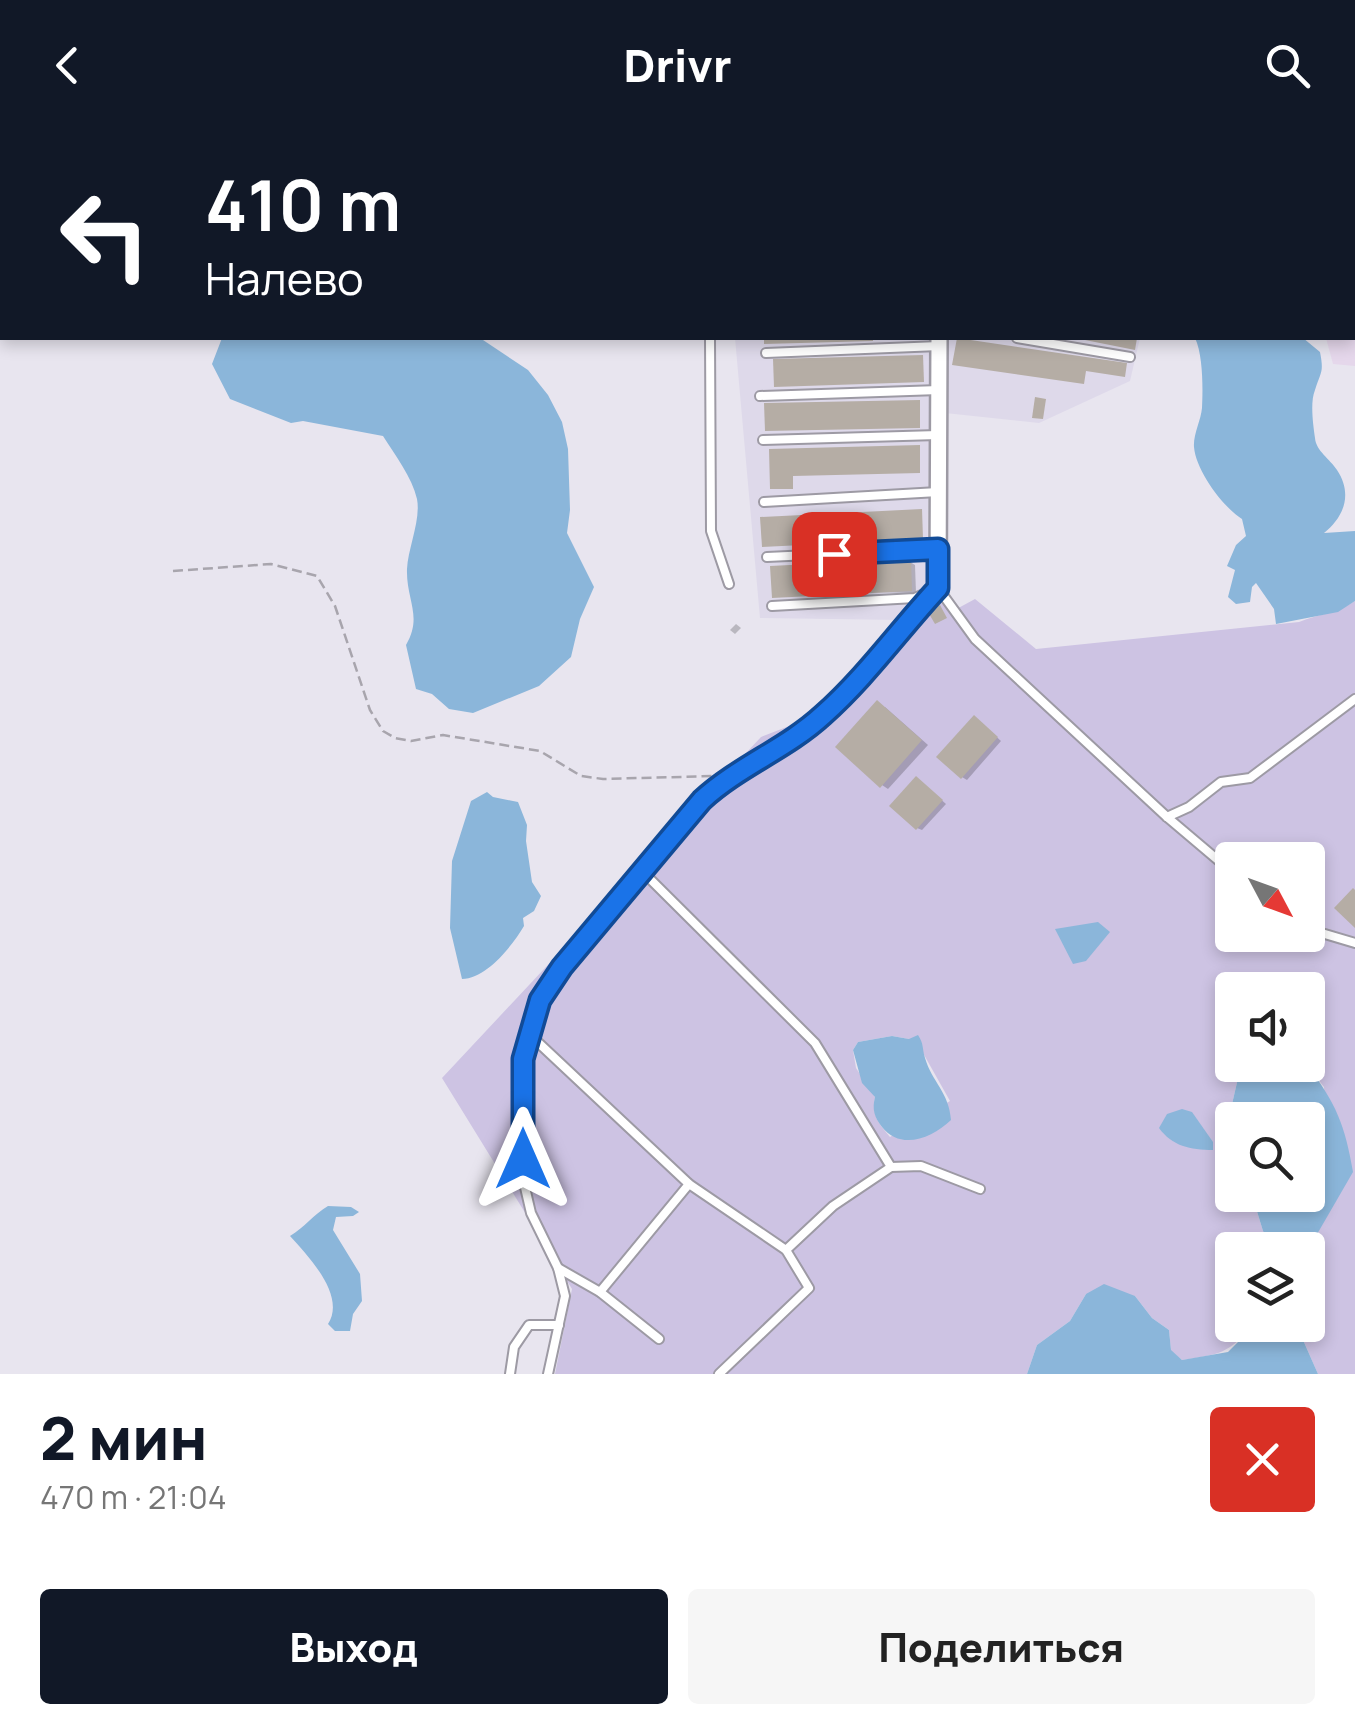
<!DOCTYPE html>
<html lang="ru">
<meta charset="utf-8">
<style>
body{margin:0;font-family:Manrope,sans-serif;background:#f6f6f6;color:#222;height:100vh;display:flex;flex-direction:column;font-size:38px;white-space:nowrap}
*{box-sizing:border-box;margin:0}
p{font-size:32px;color:#767676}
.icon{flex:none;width:55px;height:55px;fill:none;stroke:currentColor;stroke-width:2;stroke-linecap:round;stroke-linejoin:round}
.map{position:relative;height:1244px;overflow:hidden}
.details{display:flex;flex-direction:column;background:#fff;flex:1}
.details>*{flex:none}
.hud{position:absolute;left:0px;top:0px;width:1355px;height:210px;box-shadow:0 5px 15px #0003;background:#111827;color:#fff;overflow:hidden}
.needle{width:65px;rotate:131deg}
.buttons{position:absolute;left:1215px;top:712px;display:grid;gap:20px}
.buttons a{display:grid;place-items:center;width:110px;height:110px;border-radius:10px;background:#fff;box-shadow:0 5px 15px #0003;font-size:50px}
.pin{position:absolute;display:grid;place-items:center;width:85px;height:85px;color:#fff;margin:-42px;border-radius:20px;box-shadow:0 5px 15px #0006}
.me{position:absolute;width:110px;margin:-55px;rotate:0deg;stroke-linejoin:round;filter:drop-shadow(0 0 8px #0008)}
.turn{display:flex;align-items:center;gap:35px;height:210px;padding:0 40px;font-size:45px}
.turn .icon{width:130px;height:130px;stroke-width:2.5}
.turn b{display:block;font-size:70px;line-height:85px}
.round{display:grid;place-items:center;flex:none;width:105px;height:105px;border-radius:10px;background:#f6f6f6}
.headline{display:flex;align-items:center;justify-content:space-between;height:170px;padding:0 40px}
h1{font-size:60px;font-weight:800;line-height:75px;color:#111827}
.primary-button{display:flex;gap:20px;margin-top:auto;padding:20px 40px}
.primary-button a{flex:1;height:115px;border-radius:10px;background:#111827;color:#fff;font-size:40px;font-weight:800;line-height:115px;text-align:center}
.primary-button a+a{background:#f6f6f6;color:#222}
header{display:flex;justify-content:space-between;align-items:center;height:130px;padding:0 40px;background:#111827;color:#fff;font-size:45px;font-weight:800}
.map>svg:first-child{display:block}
</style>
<header><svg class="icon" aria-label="back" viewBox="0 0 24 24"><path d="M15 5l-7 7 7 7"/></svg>Drivr<svg class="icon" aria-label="search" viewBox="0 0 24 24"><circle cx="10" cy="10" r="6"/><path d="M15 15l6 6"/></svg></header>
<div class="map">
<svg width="1355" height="1244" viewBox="0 0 1355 1244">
<rect width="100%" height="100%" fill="#e8e5ef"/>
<path fill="#e5d7eb" d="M 1187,0 L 1355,0 L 1355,236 L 1333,234 L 1326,208 L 1352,208 L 1352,2 L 1187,2 Z"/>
<g fill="#ded9ea">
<path d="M 735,208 L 930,208 L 927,460 L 902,490 L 760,488 Z"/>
<path d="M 948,208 L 1140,208 L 1130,251 L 1039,293 L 945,283 Z"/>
</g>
<path fill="#cdc3e3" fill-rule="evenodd" d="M 927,460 L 951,482 L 975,469 L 1036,519 L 1299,492 C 1319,484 1337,483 1355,471 L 1355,1244 L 1318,1244 L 1303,1210 L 1290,1195 L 1308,1195 L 1308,1120 L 1232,1120 L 1232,1195 L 1255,1195 C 1226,1224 1222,1224 1182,1230 L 1171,1221 L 1169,1200 L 1152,1188 L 1135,1166 L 1086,1164 L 1070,1191 L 1037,1215 L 1027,1244 L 555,1244 L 572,1159 L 442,948 L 761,607 L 810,588 ZM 1232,730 L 1308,730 L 1308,805 L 1232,805 ZM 1232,860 L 1308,860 L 1307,935 L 1324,957 L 1331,1078 L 1316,1105 L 1263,1101 L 1252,1065 L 1232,1065 L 1230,983 L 1241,935 L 1232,935 ZM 892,906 L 909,909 L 923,923 L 950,971 L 890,1007 C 879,994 871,985 875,967 L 856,938 L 853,920 L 858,912 Z"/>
<g fill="#8bb6da">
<path d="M 332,0 L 687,0 L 687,2 L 331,2 Z"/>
<path d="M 222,208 L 480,208 L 528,240 L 548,265 L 562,292 L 568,319 L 570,380 L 567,403 L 594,457 L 580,489 L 571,527 L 539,556 L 473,583 L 449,579 L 432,564 L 416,559 L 406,515 C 423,486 406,470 407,439 C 408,418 421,390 417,369 C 412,347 395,325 383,306 L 303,291 L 291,293 L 230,269 L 212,234 Z"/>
<path d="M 1195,208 L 1303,208 L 1320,222 C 1324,243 1321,241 1315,260 C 1310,272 1313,294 1315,308 C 1316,321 1330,329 1337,340 C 1353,364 1344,387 1324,403 L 1355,401 L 1355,471 L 1338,482 L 1276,494 L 1274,479 L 1256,453 L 1252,457 L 1250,472 L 1236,474 L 1228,467 L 1235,440 L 1227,436 L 1236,415 L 1246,406 L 1242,389 C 1223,377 1196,341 1194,317 C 1193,305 1201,290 1202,278 C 1203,258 1203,225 1195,208 Z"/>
<path d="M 487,662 L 493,667 L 518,672 L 527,695 L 526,711 L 532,752 L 541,766 L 534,781 L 523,788 L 524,796 C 512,816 487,848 462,849 L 450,798 L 452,731 L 471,671 Z"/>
<path d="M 1098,792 L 1110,802 L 1086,831 L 1073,834 L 1055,799 Z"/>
<path d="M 918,905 C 924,914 922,918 925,928 C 932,952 949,962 951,990 C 932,1008 901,1021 882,997 C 874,987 872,979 875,967 L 862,953 L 853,920 L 858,912 L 892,906 L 909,909 Z"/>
<path d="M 1241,935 L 1307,935 C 1336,973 1345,995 1353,1042 L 1316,1106 L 1298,1119 L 1277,1117 L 1263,1101 L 1252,1065 L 1308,1065 L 1308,990 L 1232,990 L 1232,993 L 1230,983 Z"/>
<path d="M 1182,979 L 1192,982 L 1213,1012 L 1213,1020 C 1190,1020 1172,1016 1159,998 L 1167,984 Z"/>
<path d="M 328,1076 L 351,1077 L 359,1082 L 353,1086 L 336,1087 L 333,1100 L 360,1144 L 362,1171 L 353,1184 L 350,1201 L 335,1201 L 328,1194 C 346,1166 310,1128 290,1106 C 305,1097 313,1085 328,1076 Z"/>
<path d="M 1104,1154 L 1135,1166 L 1152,1188 L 1169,1200 L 1171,1220 L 1182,1230 L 1228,1222 L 1255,1195 L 1290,1195 L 1303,1210 L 1318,1244 L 1027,1244 L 1037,1215 L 1070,1191 L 1086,1164 Z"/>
</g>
<g fill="#0003">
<path d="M 962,0 L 1057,0 L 1072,2 L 962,2 Z"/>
<path d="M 1347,0 L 1355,0 L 1355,31 L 1352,2 Z"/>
<path d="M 1355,56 L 1355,103 L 1352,95 Z"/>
<path d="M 766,208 L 924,208 L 767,213 Z"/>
<path d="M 910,432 L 915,435 L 916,463 L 867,462 Z"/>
<path d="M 736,494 L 741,498 L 735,504 L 730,500 Z"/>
<path d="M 885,577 L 928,615 L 888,659 L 882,655 Z"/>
<path d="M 979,591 L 1001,611 L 967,650 L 962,647 Z"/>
<path d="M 921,652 L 946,674 L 922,700 L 917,698 Z"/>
</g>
<g fill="#b5ada5">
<path d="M 764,208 L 873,208 L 873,211 L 764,214 Z"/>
<path d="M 957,208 L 1127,233 L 1125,247 L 1086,241 L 1084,254 L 952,235 Z"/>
<path d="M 1075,208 L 1137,208 L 1135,220 Z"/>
<path d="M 923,225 L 924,252 L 774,257 L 773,229 Z"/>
<path d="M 1035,267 L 1046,269 L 1043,289 L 1032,288 Z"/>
<path d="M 920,270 L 920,298 L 765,301 L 764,273 Z"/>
<path d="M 920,315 L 920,343 L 793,346 L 793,359 L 770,359 L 769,319 Z"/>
<path d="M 922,379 L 923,409 L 762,417 L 760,387 Z"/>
<path d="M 911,429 L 912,461 L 772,468 L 770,436 Z"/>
<path d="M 940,475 L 947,488 L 935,494 L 928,482 Z"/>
<path d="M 877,570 L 922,610 L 880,658 L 835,617 Z"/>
<path d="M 974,585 L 998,607 L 961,649 L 936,627 Z"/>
<path d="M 916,646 L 943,670 L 916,700 L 889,676 Z"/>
<path d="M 1353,758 L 1355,760 L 1355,798 L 1334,778 Z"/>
</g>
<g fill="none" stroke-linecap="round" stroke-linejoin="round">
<g stroke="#9d9aa4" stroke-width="12">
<g id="lane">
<path d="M 1137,0 L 1152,2"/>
<path d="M 1331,0 L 1331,2"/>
<path d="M 714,2 L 714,0"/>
<path d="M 1352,39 L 1355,40"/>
<path d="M 710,208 L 711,401 L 729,454"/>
<path d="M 1017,208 L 1130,227"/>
<path d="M 766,223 L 939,216"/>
<path d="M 760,266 L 939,260"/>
<path d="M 763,310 L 938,305"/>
<path d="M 764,372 L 938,362"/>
<path d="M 767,427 L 937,419"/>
<path d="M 938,458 L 975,509 L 1167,687 L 1232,742"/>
<path d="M 772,476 L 915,468 L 933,460"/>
<path d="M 1167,687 L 1189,677 L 1221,652 L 1250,648 L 1355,569"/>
<path d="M 642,741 L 815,913 L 891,1037 L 833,1076 L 786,1120"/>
<path d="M 1308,799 L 1355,813"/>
<path d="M 528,903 L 689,1054 L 786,1120 L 809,1158 L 719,1244"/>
<path d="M 891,1037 L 921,1036 L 980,1059"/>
<path d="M 558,1138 L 600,1162 L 659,1209"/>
<path d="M 600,1162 L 689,1054"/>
<path d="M 510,1244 L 514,1217 L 529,1195 L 559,1195"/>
<path d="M 548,1244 L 565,1166 L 558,1138 L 531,1083 L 524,1053 L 523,929 L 528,903 L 540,871 L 563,837 L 702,670 C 739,636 786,619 823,585 C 863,550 901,498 938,458"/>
</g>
</g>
<g stroke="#9d9aa4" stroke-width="20">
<g id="street">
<path d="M 944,2 L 945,0"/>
<path d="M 938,458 L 939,208"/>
</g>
</g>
<path stroke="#a8a5ad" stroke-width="2.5" stroke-dasharray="10 5" stroke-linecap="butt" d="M 173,441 L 271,434 L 317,446 L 335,476 L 370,580 L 383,601 L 395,608 L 411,611 L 443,605 L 540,621 L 581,646 L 603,649 L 715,646"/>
<use href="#lane" stroke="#fff" stroke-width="8"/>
<use href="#street" stroke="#fff" stroke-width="15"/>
</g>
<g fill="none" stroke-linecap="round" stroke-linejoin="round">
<g stroke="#114b97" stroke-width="25">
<path id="route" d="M 523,1029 L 523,929 L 540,870 L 562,837 L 702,670 C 739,636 786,619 823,585 C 865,548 900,499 938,458 L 938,419 L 834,424"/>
</g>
<use href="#route" stroke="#1a73e8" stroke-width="18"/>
</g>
</svg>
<div class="buttons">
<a><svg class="needle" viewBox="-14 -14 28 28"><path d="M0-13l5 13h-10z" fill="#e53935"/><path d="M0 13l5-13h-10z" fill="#767676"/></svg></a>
<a><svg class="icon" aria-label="sound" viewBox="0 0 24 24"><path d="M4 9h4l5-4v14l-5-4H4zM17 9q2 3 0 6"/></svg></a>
<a><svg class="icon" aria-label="search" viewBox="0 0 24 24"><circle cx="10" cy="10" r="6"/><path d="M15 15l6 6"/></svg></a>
<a><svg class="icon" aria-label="layers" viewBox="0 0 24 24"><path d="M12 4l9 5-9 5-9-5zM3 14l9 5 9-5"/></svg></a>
</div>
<div class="pin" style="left:834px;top:424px;background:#d93025"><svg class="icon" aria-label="arrive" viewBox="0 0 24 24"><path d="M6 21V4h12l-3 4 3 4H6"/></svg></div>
<svg class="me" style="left:523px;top:1029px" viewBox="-20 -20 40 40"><path d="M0-17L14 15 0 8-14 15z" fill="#1a73e8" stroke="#fff" stroke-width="4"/></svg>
<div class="hud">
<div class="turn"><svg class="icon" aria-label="left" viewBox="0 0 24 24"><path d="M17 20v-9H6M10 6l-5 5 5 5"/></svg><div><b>410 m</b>Налево</div></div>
</div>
</div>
<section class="details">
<div class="headline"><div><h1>2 мин</h1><p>470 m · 21:04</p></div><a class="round" style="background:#d93025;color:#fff"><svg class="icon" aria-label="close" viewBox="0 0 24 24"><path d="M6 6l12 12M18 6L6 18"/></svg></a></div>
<div class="primary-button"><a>Выход</a><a>Поделиться</a></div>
</section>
